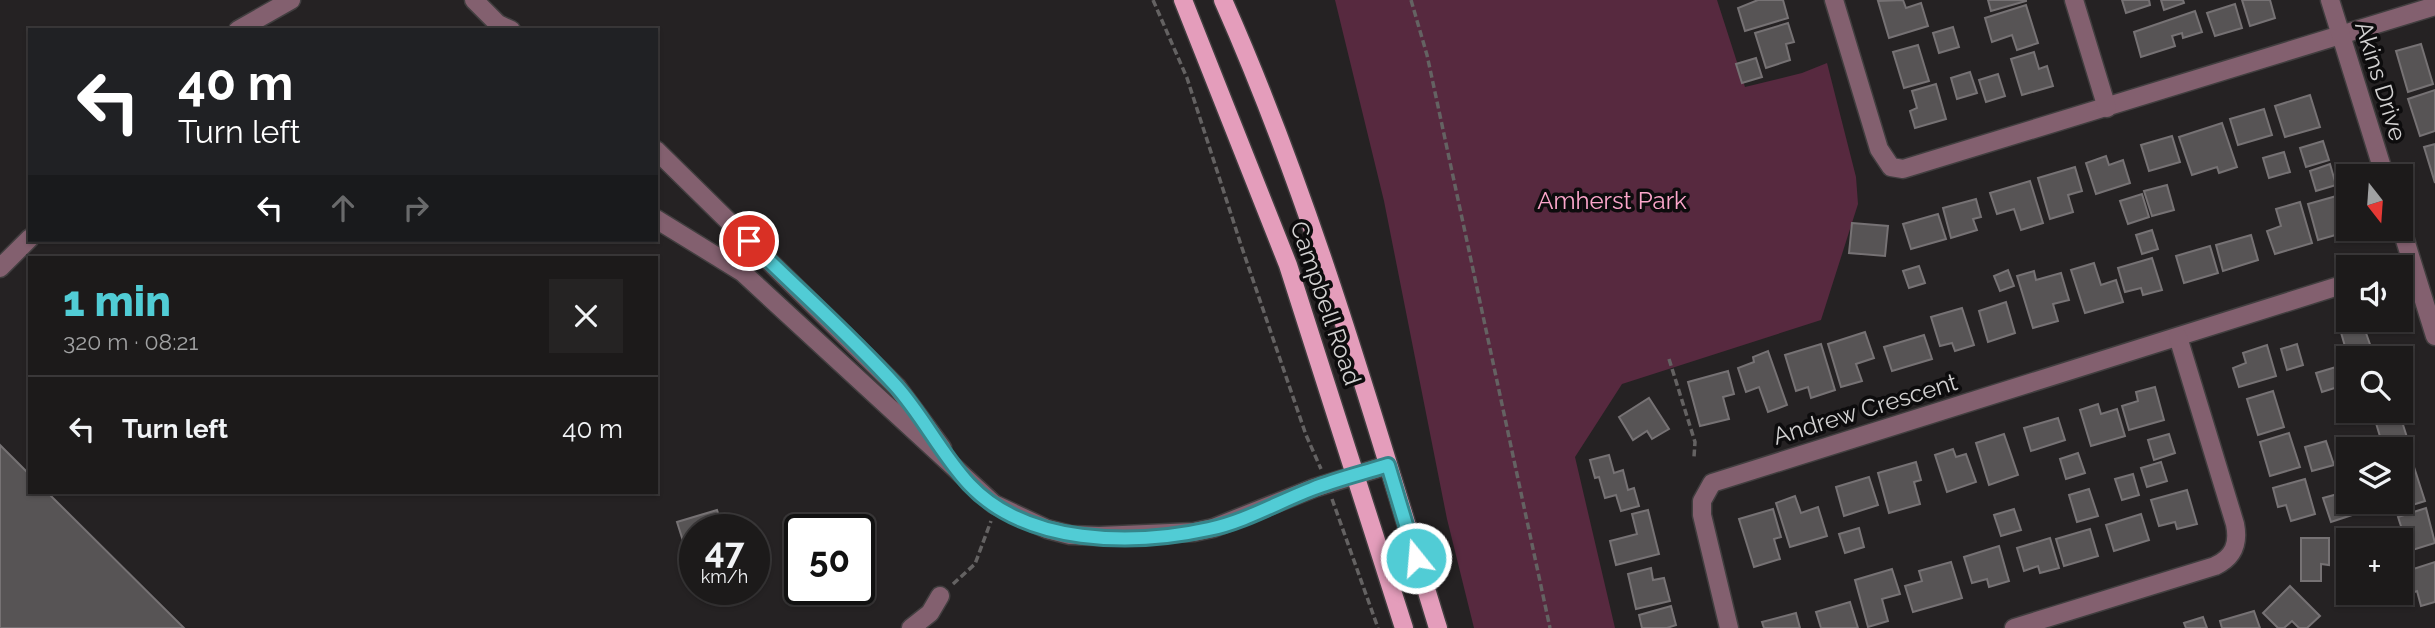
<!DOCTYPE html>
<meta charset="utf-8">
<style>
body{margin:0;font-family:Raleway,sans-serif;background:#252323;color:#f1f3f6;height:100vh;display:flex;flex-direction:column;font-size:26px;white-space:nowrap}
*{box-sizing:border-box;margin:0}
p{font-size:23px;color:#a0a1a2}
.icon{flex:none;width:38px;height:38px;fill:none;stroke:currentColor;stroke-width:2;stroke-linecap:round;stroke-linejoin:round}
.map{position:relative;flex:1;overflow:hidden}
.sheet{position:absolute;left:28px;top:256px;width:630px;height:238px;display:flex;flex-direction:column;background:#1c1a1a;border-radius:0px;box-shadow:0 2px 5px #0004,0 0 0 2px #3a3839}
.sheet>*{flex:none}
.top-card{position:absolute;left:28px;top:28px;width:630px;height:214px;border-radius:0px;box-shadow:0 2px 5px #0004,0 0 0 2px #3a3839;background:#202124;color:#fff;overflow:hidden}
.needle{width:46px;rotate:163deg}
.fabs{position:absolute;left:2336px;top:164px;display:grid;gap:14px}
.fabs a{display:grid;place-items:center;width:77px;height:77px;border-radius:0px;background:#1c1a1a;box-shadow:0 2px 5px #0004,0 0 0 2px #3a3839;font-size:35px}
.speed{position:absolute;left:679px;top:514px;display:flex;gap:14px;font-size:35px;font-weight:700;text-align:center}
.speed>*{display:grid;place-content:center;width:91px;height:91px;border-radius:50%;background:#1c1a1a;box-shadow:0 2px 5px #0004,0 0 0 2px #3a3839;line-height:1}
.speed small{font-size:18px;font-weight:400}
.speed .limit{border:4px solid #111;border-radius:10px;background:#fff;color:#111}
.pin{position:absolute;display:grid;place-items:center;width:60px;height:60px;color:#fff;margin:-30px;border:4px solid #fff;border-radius:50%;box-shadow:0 2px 7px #0007}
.me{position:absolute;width:77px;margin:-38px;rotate:343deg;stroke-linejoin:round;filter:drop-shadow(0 0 5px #0008)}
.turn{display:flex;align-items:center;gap:24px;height:147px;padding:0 35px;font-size:32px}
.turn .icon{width:91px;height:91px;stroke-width:2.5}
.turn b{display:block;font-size:49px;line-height:60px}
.lanes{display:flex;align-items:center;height:66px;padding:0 35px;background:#0003;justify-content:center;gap:35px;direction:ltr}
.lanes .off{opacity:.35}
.round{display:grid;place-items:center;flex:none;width:74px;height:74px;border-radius:0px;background:#252323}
.summary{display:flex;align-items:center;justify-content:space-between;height:119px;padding:0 35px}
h1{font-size:42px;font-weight:800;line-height:52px;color:#51ccd5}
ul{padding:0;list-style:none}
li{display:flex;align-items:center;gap:21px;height:105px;padding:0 35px;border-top:2px solid #3a3839}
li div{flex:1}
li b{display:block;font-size:26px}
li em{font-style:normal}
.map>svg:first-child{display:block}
</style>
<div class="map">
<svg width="2435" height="628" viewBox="0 0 2435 628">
<rect width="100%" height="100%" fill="#252223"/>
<path fill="#57293f" d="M 1335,0 L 1717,0 L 1745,87 L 1802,73 L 1827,63 L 1856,177 L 1858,204 L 1821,320 L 1622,384 L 1575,457 L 1615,628 L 1474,628 L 1447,519 L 1384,201 Z"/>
<g fill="#575455" stroke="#767274" stroke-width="2">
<path d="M 1758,0 L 1783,0 L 1788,18 L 1745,31 L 1738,8 Z"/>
<path d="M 1903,0 L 1906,8 L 1921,3 L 1928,26 L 1889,38 L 1878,1 Z"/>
<path d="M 1988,0 L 2026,0 L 2026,1 L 1991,11 Z"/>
<path d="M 2122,0 L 2149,0 L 2150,5 L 2126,13 Z"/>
<path d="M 2161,0 L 2183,0 L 2184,3 L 2164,10 Z"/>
<path d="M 2242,0 L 2270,0 L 2275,18 L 2250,26 Z"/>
<path d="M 2235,4 L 2242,28 L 2215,36 L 2207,13 Z"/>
<path d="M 2026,5 L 2038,43 L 2017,50 L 2012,35 L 1992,42 L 1985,18 Z"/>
<path d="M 2195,11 L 2202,32 L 2183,38 L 2182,33 L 2172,36 L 2175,46 L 2141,57 L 2134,32 Z"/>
<path d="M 1788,23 L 1794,42 L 1786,44 L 1790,60 L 1766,68 L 1755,33 Z"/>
<path d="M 1953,27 L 1959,47 L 1939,53 L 1933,33 Z"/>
<path d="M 2421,44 L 2433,84 L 2408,92 L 2396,51 Z"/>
<path d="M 1918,45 L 1929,81 L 1904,88 L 1893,52 Z"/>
<path d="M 2034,52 L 2039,69 L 2047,66 L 2053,86 L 2022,95 L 2011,59 Z"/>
<path d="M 1756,58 L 1762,77 L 1742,83 L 1736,64 Z"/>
<path d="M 1970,72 L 1977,93 L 1957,99 L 1951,78 Z"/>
<path d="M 1998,74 L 2005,96 L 1986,102 L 1979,80 Z"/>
<path d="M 1936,84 L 1946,119 L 1915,128 L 1910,111 L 1917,108 L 1912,91 Z"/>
<path d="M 2435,90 L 2435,131 L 2420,136 L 2408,99 Z"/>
<path d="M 2310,95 L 2320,127 L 2285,137 L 2275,106 Z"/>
<path d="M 2264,109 L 2272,135 L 2238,145 L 2230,119 Z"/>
<path d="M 2222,123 L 2237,167 L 2219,173 L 2217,167 L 2192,175 L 2179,137 Z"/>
<path d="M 2172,136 L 2180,162 L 2149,171 L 2141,145 Z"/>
<path d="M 2323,141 L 2329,160 L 2306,167 L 2300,148 Z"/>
<path d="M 2435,144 L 2435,183 L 2424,147 Z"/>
<path d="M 2284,152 L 2290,172 L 2269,178 L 2263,158 Z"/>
<path d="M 2106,156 L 2109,165 L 2123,160 L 2130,183 L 2096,194 L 2086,163 Z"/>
<path d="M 2330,164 L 2336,185 L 2316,191 L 2310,171 Z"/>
<path d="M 2075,167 L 2082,191 L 2068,195 L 2073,212 L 2050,219 L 2038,178 Z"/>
<path d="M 2030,181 L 2043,223 L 2021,230 L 2014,209 L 1997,214 L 1990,193 Z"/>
<path d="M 2167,185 L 2174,210 L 2152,216 L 2144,191 Z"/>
<path d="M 2142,194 L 2149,217 L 2128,224 L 2120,201 Z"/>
<path d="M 2340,195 L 2348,220 L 2336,223 L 2339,234 L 2318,240 L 2308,204 Z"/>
<path d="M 1976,199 L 1981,217 L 1973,219 L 1977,230 L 1951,238 L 1943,208 Z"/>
<path d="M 2300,202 L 2312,243 L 2275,254 L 2267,231 L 2281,226 L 2276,209 Z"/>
<path d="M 1938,214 L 1946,239 L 1911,249 L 1903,224 Z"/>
<path d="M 1852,223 L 1888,226 L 1885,256 L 1849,253 Z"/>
<path d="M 2152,230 L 2158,249 L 2142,254 L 2136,235 Z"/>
<path d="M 2251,235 L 2258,260 L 2223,271 L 2216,245 Z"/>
<path d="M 2210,246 L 2218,273 L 2184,283 L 2176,256 Z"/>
<path d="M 2152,258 L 2162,290 L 2143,295 L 2141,288 L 2125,292 L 2118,268 Z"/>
<path d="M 2094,263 L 2101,285 L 2116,280 L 2123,302 L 2085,313 L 2071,270 Z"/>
<path d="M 1919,266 L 1925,283 L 1909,288 L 1903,271 Z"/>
<path d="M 2008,270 L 2014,286 L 2000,291 L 1994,276 Z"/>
<path d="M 2034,271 L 2036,280 L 2061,273 L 2069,300 L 2053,304 L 2058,321 L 2033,328 L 2017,276 Z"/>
<path d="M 2006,302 L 2015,333 L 1988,342 L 1979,311 Z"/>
<path d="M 1962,308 L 1974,345 L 1955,351 L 1952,343 L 1940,346 L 1931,317 Z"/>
<path d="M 2348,319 L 2372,320 L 2375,330 L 2366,333 L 2372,350 L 2348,357 L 2338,322 Z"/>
<path d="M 1865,332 L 1874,358 L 1856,364 L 1862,381 L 1841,387 L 1828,344 Z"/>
<path d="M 1924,335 L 1932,359 L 1892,371 L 1884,347 Z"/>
<path d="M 1821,344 L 1835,390 L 1811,398 L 1808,387 L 1796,391 L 1785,355 Z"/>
<path d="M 2297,344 L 2303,365 L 2287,370 L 2281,349 Z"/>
<path d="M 2267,345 L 2276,376 L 2239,387 L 2233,368 L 2246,363 L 2243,353 Z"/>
<path d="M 1768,351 L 1787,405 L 1768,412 L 1759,387 L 1746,392 L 1738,368 L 1754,362 L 1753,357 Z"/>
<path d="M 2336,367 L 2341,386 L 2322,392 L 2316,373 Z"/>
<path d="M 1728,371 L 1734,394 L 1723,397 L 1729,419 L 1700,426 L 1688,382 Z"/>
<path d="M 2155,387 L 2164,420 L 2129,430 L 2122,406 L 2138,401 L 2136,392 Z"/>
<path d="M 2273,391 L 2284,427 L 2258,435 L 2247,399 Z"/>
<path d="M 1649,398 L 1669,429 L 1652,439 L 1647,431 L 1633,440 L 1619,417 Z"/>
<path d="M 2098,404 L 2101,414 L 2117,409 L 2125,436 L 2091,446 L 2080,410 Z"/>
<path d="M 2399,412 L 2411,450 L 2401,453 L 2401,450 L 2370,450 L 2369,447 L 2382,443 L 2375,420 Z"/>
<path d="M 2058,418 L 2065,440 L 2031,451 L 2024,428 Z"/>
<path d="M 2289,433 L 2300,467 L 2270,476 L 2260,442 Z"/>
<path d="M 2004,434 L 2018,475 L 1989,485 L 1976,443 Z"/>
<path d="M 2169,434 L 2175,453 L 2154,460 L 2148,440 Z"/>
<path d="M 2326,441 L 2334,465 L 2312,471 L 2305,447 Z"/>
<path d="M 0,445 L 30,475 L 30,492 L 47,492 L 184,628 L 0,628 Z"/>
<path d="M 1953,449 L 1956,457 L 1966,454 L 1976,482 L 1947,492 L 1935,455 Z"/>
<path d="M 2078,453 L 2085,473 L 2066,479 L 2060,459 Z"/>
<path d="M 1609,455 L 1614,473 L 1623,470 L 1628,490 L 1634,488 L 1639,506 L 1621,511 L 1616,495 L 1605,498 L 1599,477 L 1595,478 L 1590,460 Z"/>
<path d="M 1916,462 L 1921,480 L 1914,482 L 1920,504 L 1889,513 L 1878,473 Z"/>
<path d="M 2161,462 L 2167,481 L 2147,487 L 2141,468 Z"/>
<path d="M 2414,467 L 2425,501 L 2393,511 L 2390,502 L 2401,502 L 2401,471 Z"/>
<path d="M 2133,474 L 2139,495 L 2122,500 L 2115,479 Z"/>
<path d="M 1869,477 L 1878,505 L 1844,516 L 1836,487 Z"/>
<path d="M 2305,479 L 2315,514 L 2291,521 L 2286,505 L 2278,507 L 2273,488 Z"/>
<path d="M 2089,489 L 2098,516 L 2077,522 L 2069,495 Z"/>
<path d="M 2187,490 L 2197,524 L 2177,529 L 2175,522 L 2159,526 L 2151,500 Z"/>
<path d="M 2345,492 L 2352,515 L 2331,522 L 2323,498 Z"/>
<path d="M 1795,496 L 1801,513 L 1818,507 L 1827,536 L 1790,547 L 1776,503 Z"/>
<path d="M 2426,508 L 2435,543 L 2409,551 L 2398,517 Z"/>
<path d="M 1773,509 L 1781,537 L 1774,539 L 1780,559 L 1754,567 L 1739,519 Z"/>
<path d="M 2014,509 L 2021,530 L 2001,536 L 1994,515 Z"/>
<path d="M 717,510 L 724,530 L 695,530 L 695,579 L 677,522 Z"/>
<path d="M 1648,510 L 1659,554 L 1616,565 L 1610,541 L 1637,534 L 1632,514 Z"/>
<path d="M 2141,514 L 2149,540 L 2114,551 L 2106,525 Z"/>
<path d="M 1859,528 L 1864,547 L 1845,553 L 1839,534 Z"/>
<path d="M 2090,529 L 2098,556 L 2064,566 L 2056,539 Z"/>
<path d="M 2050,538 L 2059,568 L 2040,573 L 2038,566 L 2024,571 L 2017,548 Z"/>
<path d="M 2301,538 L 2329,538 L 2329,565 L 2321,564 L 2321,581 L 2301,581 Z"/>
<path d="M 1999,546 L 2009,581 L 1989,587 L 1987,579 L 1972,583 L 1964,557 Z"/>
<path d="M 2403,546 L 2409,564 L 2401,566 L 2401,547 Z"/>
<path d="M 1951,562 L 1962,598 L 1913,612 L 1905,586 L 1922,581 L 1919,571 Z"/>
<path d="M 2435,562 L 2435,602 L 2421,606 L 2417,591 L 2404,596 L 2401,573 Z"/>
<path d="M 1651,568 L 1653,580 L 1664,578 L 1670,601 L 1636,609 L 1628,574 Z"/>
<path d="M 1892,569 L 1900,594 L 1882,599 L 1888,621 L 1868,627 L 1855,580 Z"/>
<path d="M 2290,586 L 2320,616 L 2307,628 L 2299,628 L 2292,621 L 2284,628 L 2278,628 L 2263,613 Z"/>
<path d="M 1850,602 L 1858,628 L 1821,628 L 1816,612 Z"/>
<path d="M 1671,606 L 1676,625 L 1667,628 L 1642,628 L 1639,615 Z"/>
<path d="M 2254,611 L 2260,628 L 2222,628 L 2220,621 Z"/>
<path d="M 1796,613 L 1800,628 L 1764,628 L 1762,622 Z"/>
<path d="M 2203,617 L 2207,628 L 2186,628 L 2184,623 Z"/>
</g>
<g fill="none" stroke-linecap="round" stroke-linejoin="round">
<g stroke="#413e3f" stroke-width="21">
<g id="minor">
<path d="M 474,0 L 498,24 L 511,30"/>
<path d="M 1834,0 L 1879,149 L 1891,167 L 1903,169 L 2435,6"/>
<path d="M 2074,0 L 2107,108"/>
<path d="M 2330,0 L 2385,177"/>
<path d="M 238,30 L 291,0"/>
<path d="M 656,150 L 897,387 L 942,448"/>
<path d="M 656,219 L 742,272 L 994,504 L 1047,529 L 1070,535 L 1099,536 L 1194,532 L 1213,528 L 1314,488 L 1388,465"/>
<path d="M 2401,227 L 2435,336"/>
<path d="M 0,268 L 30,238"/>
<path d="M 911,628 L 930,613 L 940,596"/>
<path d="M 1729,628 L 1702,515 L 1702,501 L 1712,483 L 2348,283"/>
<path d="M 2014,628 L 2215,566 C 2234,557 2239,544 2235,524 L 2178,337"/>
</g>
</g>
<g stroke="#413e3f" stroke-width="21">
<g id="major">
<path d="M 1183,0 L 1288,265 L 1404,628"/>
<path d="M 1223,0 C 1313,203 1373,416 1438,628"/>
</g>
</g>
<g stroke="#646262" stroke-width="3.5" stroke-dasharray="7 3.5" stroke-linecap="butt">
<path d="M 1153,0 L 1187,78 L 1241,245 L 1306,435 L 1321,469"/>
<path d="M 1411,0 L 1427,55 L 1550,628"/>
<path d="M 1669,359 L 1695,442 L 1694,457"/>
<path d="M 1332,499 L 1378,628"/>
<path d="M 953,584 L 975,564 L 991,521"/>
</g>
<use href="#minor" stroke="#83606f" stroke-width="18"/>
<use href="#major" stroke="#e49dbb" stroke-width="18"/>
</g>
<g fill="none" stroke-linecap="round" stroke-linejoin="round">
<g stroke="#35858a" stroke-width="18">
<path id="route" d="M 749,241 C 797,289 850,335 896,386 C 923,416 941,454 969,484 C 1026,545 1132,546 1209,529 C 1244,522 1278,502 1312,489 C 1337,479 1363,473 1388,465 L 1416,558"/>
</g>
<use href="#route" stroke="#51ccd5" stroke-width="12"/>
</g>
<g text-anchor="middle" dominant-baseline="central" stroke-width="7" stroke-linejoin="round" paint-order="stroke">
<g font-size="24" fill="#d2d1d1" stroke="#0d0c0d">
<text transform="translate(2381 81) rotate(73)">Akins Drive</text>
<text transform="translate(1326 303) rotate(71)">Campbell Road</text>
<text transform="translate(1865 409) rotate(-17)">Andrew Crescent</text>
</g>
<g font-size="24" fill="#fca6cb" stroke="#0d0c0d">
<text x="1612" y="200">Amherst Park</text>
</g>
</g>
</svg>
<div class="fabs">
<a><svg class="needle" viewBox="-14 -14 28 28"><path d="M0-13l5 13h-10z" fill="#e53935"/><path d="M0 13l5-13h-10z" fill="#a0a1a2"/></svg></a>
<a><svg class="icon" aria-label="sound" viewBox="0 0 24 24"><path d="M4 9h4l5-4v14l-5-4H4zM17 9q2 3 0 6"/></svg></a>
<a><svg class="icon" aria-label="search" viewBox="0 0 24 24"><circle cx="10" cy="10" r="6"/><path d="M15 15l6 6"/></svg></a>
<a><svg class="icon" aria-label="layers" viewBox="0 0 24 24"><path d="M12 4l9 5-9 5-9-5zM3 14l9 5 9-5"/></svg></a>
<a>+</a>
</div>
<div class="speed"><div>47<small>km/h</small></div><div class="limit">50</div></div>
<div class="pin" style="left:749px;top:241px;background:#d93025"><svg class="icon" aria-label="arrive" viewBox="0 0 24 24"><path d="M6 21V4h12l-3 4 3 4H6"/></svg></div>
<svg class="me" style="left:1416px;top:558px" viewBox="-20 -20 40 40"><circle r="17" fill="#51ccd5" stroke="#fff" stroke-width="3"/><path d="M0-11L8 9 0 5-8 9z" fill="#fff"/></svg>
<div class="top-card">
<div class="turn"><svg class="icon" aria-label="left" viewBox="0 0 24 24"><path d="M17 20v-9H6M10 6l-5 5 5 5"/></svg><div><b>40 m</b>Turn left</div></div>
<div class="lanes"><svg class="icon" aria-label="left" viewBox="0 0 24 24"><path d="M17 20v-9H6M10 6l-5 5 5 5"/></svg><svg class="icon off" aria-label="ahead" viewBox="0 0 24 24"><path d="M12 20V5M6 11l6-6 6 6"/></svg><svg class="icon off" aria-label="right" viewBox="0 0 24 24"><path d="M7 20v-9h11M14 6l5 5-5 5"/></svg></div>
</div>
<section class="sheet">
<div class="summary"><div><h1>1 min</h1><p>320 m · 08:21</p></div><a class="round"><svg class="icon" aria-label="close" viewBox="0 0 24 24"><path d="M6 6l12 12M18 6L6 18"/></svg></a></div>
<ul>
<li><svg class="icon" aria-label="left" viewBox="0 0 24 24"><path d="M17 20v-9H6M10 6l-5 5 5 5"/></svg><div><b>Turn left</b></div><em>40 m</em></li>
</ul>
</section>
</div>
